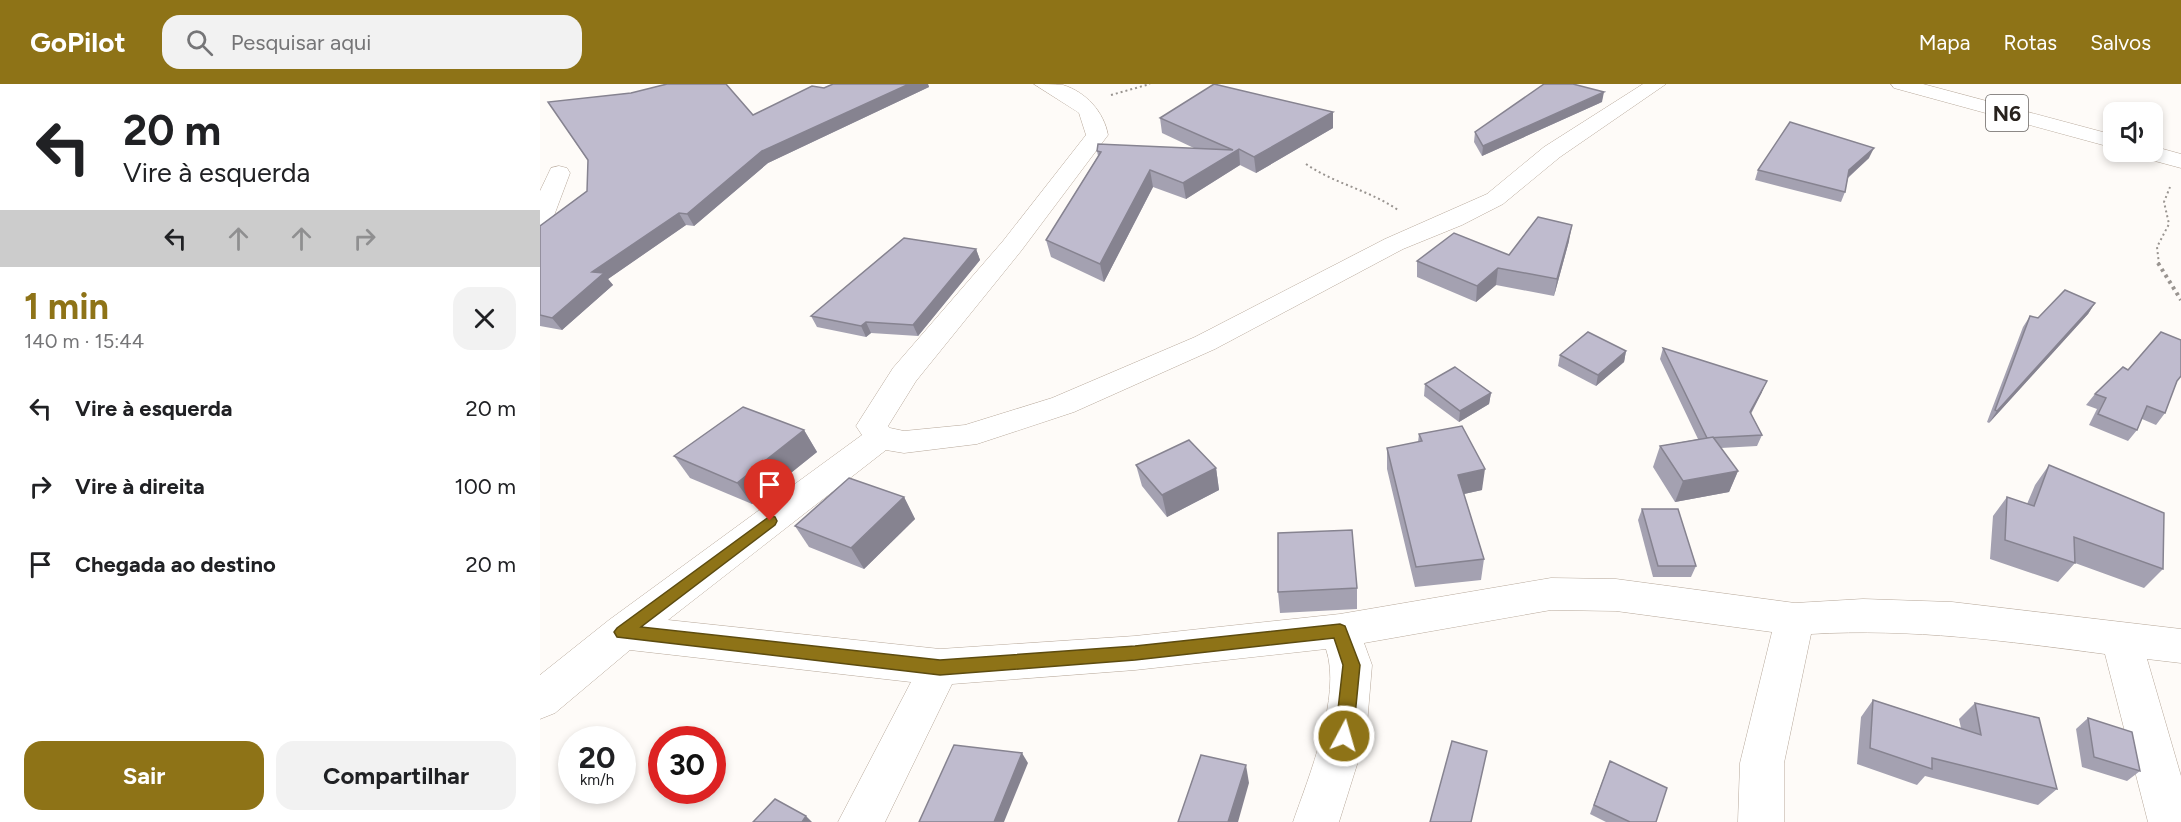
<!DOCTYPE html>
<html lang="pt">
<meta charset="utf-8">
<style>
body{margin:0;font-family:Figtree,sans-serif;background:#f2f2f2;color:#202124;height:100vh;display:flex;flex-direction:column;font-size:22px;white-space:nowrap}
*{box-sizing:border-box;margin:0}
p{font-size:20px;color:#757577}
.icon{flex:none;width:33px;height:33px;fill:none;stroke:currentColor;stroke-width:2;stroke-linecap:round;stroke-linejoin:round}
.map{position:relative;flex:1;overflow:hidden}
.side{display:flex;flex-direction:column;background:#fff;width:540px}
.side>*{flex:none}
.top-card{background:#fff;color:#202124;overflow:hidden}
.controls{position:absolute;left:1563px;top:18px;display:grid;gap:12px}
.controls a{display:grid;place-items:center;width:60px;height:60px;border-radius:12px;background:#fff;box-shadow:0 3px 9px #0003;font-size:30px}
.speed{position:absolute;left:18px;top:642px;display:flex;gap:12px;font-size:30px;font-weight:700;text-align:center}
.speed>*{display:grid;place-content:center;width:78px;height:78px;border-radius:50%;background:#fff;box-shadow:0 3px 9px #0003;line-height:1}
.speed small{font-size:15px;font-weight:400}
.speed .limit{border:9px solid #d22;background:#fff;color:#111}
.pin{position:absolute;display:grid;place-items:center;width:51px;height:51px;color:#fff;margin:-62px -26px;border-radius:50% 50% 50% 0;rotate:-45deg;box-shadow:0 0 6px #0007}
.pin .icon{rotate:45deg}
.me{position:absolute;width:66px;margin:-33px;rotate:6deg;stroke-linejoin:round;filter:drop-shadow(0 0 4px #0008)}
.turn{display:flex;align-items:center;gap:21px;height:126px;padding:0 24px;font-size:27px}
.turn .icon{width:78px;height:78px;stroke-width:2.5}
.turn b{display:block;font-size:42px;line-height:51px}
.lanes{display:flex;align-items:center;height:57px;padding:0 24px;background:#0003;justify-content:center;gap:30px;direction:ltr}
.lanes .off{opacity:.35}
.round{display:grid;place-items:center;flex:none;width:63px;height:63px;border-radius:18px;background:#f2f2f2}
.headline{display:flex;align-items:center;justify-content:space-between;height:102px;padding:0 24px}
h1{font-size:36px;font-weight:700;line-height:45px;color:#8e7317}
.primary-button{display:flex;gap:12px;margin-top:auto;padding:12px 24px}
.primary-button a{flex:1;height:69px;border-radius:18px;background:#8e7317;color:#fff;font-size:24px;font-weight:700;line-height:69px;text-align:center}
.primary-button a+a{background:#f2f2f2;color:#202124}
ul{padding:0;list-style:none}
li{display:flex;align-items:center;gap:18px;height:78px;padding:0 24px}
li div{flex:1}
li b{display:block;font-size:22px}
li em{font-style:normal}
header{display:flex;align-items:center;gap:36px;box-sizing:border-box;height:84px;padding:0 30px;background:#8e7317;color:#fff}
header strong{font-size:28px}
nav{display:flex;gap:33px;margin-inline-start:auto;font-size:21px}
.search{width:420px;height:54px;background:#f2f2f2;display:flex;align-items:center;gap:15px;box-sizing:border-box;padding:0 21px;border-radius:18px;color:#757577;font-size:22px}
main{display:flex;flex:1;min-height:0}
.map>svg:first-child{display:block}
</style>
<header>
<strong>GoPilot</strong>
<div class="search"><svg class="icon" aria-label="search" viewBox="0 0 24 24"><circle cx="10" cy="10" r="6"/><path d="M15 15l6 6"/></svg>Pesquisar aqui</div>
<nav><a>Mapa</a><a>Rotas</a><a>Salvos</a></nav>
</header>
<main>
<section class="side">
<div class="top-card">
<div class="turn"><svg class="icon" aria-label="left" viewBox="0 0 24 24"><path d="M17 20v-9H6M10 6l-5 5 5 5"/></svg><div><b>20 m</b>Vire à esquerda</div></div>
<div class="lanes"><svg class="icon" aria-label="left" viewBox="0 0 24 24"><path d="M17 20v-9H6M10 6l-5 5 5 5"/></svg><svg class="icon off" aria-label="ahead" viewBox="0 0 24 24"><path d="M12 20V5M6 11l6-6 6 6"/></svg><svg class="icon off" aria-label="ahead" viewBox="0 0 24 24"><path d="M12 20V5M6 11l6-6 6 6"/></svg><svg class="icon off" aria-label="right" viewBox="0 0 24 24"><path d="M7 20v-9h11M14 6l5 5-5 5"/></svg></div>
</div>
<div class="headline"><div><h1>1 min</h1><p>140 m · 15:44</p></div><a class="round"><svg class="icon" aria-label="close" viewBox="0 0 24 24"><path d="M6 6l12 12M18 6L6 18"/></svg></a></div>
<ul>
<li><svg class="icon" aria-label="left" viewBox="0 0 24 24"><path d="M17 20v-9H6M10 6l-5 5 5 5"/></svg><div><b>Vire à esquerda</b></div><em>20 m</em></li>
<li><svg class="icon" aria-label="right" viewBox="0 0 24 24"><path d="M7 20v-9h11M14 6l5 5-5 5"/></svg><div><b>Vire à direita</b></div><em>100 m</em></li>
<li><svg class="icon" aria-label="arrive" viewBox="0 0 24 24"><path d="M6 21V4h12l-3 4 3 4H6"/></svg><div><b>Chegada ao destino</b></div><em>20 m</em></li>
</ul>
<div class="primary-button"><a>Sair</a><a>Compartilhar</a></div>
</section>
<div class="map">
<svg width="1641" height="738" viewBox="0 0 1641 738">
<rect width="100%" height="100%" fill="#fefbf8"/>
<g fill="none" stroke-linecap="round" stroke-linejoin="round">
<g stroke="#b7a89a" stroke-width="1">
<g id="minor">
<path d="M 494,0 C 503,0 514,0 523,1 C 546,8 564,28 568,51 L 481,167 L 376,297 L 348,342 L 350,344 L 364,347 L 425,341 L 512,314 L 655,253 L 845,155 L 947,110 L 1004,63 L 1103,0 L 1126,0 L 1020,73 L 963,120 L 922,141 L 863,165 L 675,265 L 534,328 L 437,360 L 364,369 L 346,366 L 128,536 L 400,565 L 595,552 L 800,530 L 1011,494 L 1076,495 L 1255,519 L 1323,515 L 1412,518 L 1641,545 L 1641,579 L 1607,575 L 1641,692 L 1641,738 L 1608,738 L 1565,570 C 1466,557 1372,544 1271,550 L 1244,679 L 1244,738 L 1198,738 L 1200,679 L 1232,548 L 1076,527 L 1011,526 L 824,559 L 832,581 L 826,652 L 799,738 L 753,738 C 769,692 802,612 786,565 L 595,586 L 412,600 L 345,738 L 298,738 L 371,598 L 90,566 L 15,629 L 0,635 L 0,591 L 69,536 L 322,351 L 316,342 L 353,284 L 463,157 L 546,51 L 539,29 Z"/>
<path d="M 19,82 L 27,84 L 30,89 L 12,137 L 9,142 L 0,144 L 0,107 L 11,84 Z"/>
</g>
</g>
<g stroke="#b7a89a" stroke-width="1">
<g id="trunk">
<path d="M 1351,0 L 1383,0 L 1574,51 L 1574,64 L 1354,4 Z"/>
<path d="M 1612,62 L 1641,70 L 1641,84 L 1600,73 L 1597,68 L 1612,68 Z"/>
</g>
</g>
<g stroke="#999490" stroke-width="2" stroke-dasharray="2 3" stroke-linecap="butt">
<path d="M 571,11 L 610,0"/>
<path d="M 766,80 C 795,100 829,106 858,126"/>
<path d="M 1619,180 L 1617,163 L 1629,140 L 1624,118 L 1630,103"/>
</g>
<path stroke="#999490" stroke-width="4" stroke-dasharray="3 4" stroke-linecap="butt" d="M 1618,179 L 1641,216"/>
<use href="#minor" fill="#fff" fill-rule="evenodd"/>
<use href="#trunk" fill="#fff" fill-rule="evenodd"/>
</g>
<g fill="#a4a1b1">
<path d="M 293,0 L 388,0 L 389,3 L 228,79 L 154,142 L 146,141 L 68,195 L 73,201 L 22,246 L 0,242 L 0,142 L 47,107 L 48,77 L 15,28 L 213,31 Z"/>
<path d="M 1062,18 L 942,72 L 934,58 L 935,48 Z"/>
<path d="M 793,28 L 793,44 L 716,89 L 700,81 L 646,115 L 613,103 L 564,198 L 511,173 L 506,156 L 558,72 L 557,67 L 656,65 L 622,49 L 620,34 Z"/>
<path d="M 1329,74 L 1308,94 L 1305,108 L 1301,118 L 1215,96 L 1218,86 Z"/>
<path d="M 1029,157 L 1014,212 L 956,201 L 936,218 L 877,193 L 877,177 L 969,171 Z"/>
<path d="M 436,165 L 440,176 L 378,252 L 331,249 L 326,253 L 277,243 L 271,232 Z"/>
<path d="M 1555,219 L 1548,230 L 1449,339 L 1447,338 L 1483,243 L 1490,232 L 1498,234 Z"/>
<path d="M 1123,264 L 1222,308 L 1211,330 L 1222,351 L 1217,362 L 1181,364 L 1198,387 L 1189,408 L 1135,418 L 1113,383 L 1120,362 L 1158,355 L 1120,275 Z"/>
<path d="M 1086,267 L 1084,278 L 1056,302 L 1018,282 L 1020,271 Z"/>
<path d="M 1588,286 L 1637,297 L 1625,329 L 1616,341 L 1602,335 L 1597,346 L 1588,357 L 1549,341 L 1557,325 L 1546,321 L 1555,310 Z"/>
<path d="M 885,300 L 951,309 L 949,320 L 919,338 L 884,312 Z"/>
<path d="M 264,346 L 277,368 L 212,420 L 150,394 L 134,372 Z"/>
<path d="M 879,350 L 942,406 L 924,410 L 944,475 L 941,496 L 875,503 L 847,385 L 847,364 L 878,358 Z"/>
<path d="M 596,381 L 676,384 L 679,406 L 627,433 L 602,402 Z"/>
<path d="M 1509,381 L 1623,485 L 1604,504 L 1535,479 L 1518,498 L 1450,475 L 1453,432 L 1467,413 L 1487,420 L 1495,401 Z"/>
<path d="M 364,413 L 375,435 L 324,485 L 269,463 L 255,442 Z"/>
<path d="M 1102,425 L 1156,482 L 1151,493 L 1113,493 L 1098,436 Z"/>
<path d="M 817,504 L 817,525 L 740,529 L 738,508 Z"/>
<path d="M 1333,616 L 1421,644 L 1419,635 L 1435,619 L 1517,705 L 1498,721 L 1385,692 L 1377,701 L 1317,680 L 1321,633 Z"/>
<path d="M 1548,634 L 1600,687 L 1587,697 L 1542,683 L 1536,645 Z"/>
<path d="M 1070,677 L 1116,738 L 1066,738 L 1050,730 Z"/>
</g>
<g fill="#868390">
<path d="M 369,0 L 388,0 L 389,3 L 228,79 L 154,142 L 147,130 L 222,67 Z"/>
<path d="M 1064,8 L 1062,18 L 942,72 L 943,62 Z"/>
<path d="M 793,28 L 793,44 L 716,89 L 714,73 Z"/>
<path d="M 1334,64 L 1329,74 L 1305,96 L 1309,86 Z"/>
<path d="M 699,65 L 700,81 L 646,115 L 643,99 Z"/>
<path d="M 610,86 L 613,103 L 564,198 L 560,180 Z"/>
<path d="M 139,129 L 146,141 L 68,195 L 73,201 L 22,246 L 12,234 L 52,188 Z"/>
<path d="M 1032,141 L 1029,157 L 1014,212 L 1017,195 Z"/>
<path d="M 436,165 L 440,176 L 378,252 L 373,241 Z"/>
<path d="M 958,184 L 956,201 L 936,218 L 937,202 Z"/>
<path d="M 1555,219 L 1548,230 L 1449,339 L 1457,327 Z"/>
<path d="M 326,238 L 331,249 L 326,253 L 321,242 Z"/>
<path d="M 1086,267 L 1084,278 L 1056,302 L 1058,291 Z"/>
<path d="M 1227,297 L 1222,308 L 1205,340 L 1210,328 Z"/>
<path d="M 951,309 L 949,320 L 919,338 L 920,327 Z"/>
<path d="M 264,346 L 277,368 L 212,420 L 197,399 Z"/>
<path d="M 676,384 L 679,406 L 627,433 L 622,411 Z"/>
<path d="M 945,385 L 942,406 L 915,412 L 918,391 Z"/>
<path d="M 1198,387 L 1189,408 L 1135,418 L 1143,397 Z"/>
<path d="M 364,413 L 375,435 L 324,485 L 311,464 Z"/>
<path d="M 482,669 L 488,679 L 464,738 L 454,738 Z"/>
<path d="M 706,681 L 709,699 L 698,738 L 688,738 Z"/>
<path d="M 266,732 L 272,738 L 262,738 Z"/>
</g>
<g fill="#bfbbce" stroke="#868390" stroke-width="1.5">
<path d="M 127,0 L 186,0 L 213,31 L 272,2 L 284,4 L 293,0 L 369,0 L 222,67 L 147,130 L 139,129 L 52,188 L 64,189 L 12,234 L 0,231 L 0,142 L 47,107 L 48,76 L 8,18 L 91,9 Z"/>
<path d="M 674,0 L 793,28 L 714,73 L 699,65 L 643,99 L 610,86 L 560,180 L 506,156 L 561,68 L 557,67 L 558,60 L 693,66 L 620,34 Z"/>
<path d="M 1004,0 L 1033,0 L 1064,8 L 943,62 L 935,48 Z"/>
<path d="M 1250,38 L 1334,64 L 1309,86 L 1305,108 L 1218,86 Z"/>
<path d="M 998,133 L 1032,141 L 1017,195 L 958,184 L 937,202 L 877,177 L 914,149 L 969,171 Z"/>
<path d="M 364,154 L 436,165 L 373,241 L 326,238 L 321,242 L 271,232 Z"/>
<path d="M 1525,206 L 1555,219 L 1457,327 L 1455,326 L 1490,232 L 1498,234 Z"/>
<path d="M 1048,248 L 1086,267 L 1058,291 L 1020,271 Z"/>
<path d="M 1621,248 L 1641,256 L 1641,292 L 1637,297 L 1625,329 L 1607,322 L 1597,346 L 1558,330 L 1566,314 L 1555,310 L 1583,283 L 1588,286 Z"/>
<path d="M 1123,264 L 1227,297 L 1210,328 L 1222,351 L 1167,354 Z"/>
<path d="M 915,283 L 951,309 L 920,327 L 885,300 Z"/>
<path d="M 203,323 L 264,346 L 197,399 L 134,372 Z"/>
<path d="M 922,342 L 945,385 L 918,391 L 944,475 L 876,483 L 847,364 L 882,357 L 879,350 Z"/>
<path d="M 1173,353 L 1198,387 L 1143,397 L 1120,362 Z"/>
<path d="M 649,356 L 676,384 L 622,411 L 596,381 Z"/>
<path d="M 1509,381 L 1624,429 L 1623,485 L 1534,453 L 1535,479 L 1465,456 L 1467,413 L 1494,422 Z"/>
<path d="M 309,394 L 364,413 L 311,464 L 255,442 Z"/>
<path d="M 1102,425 L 1138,425 L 1156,482 L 1118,482 Z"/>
<path d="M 812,446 L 817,504 L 738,508 L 738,449 Z"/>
<path d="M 1333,616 L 1441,651 L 1435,619 L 1499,634 L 1517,705 L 1392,674 L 1392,685 L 1330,664 Z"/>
<path d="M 1548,634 L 1592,648 L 1600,687 L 1554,673 Z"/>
<path d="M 912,657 L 947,667 L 931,738 L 890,738 Z"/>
<path d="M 414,661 L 482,669 L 454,738 L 379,738 Z"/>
<path d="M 661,671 L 706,681 L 688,738 L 638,738 Z"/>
<path d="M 1070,677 L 1127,704 L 1116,738 L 1090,738 L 1054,721 Z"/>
<path d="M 235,715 L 266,732 L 262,738 L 213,738 Z"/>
</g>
<path fill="#8e7317" stroke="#5c4b0f" stroke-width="1.5" d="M 230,432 L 235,433 L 237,437 L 235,441 L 101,543 L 400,576 L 595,562 L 800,540 L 805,542 L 820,581 L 813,652 L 811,658 L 804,661 L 798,658 L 795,652 L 803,581 L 794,554 L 595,576 L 400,591 L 77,553 L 74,548 L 77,544 Z"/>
<g text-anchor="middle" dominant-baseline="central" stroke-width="5" stroke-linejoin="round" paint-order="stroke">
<rect fill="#fff" stroke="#686461" stroke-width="1.5" x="1446" y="11" width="42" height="36" rx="4.5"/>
<g font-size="21" font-weight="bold" fill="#28221d">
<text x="1467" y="29">N6</text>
</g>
</g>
</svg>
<div class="controls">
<a><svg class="icon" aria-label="sound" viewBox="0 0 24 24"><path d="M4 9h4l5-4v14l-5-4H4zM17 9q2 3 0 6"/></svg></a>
</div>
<div class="speed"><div>20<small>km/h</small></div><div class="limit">30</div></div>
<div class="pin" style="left:230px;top:437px;background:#d93025"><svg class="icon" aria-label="arrive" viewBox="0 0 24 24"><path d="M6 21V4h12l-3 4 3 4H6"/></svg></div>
<svg class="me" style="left:804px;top:652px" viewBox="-20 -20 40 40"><circle r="17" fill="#8e7317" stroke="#fff" stroke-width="3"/><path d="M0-11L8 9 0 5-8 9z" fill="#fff"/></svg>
</div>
</main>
